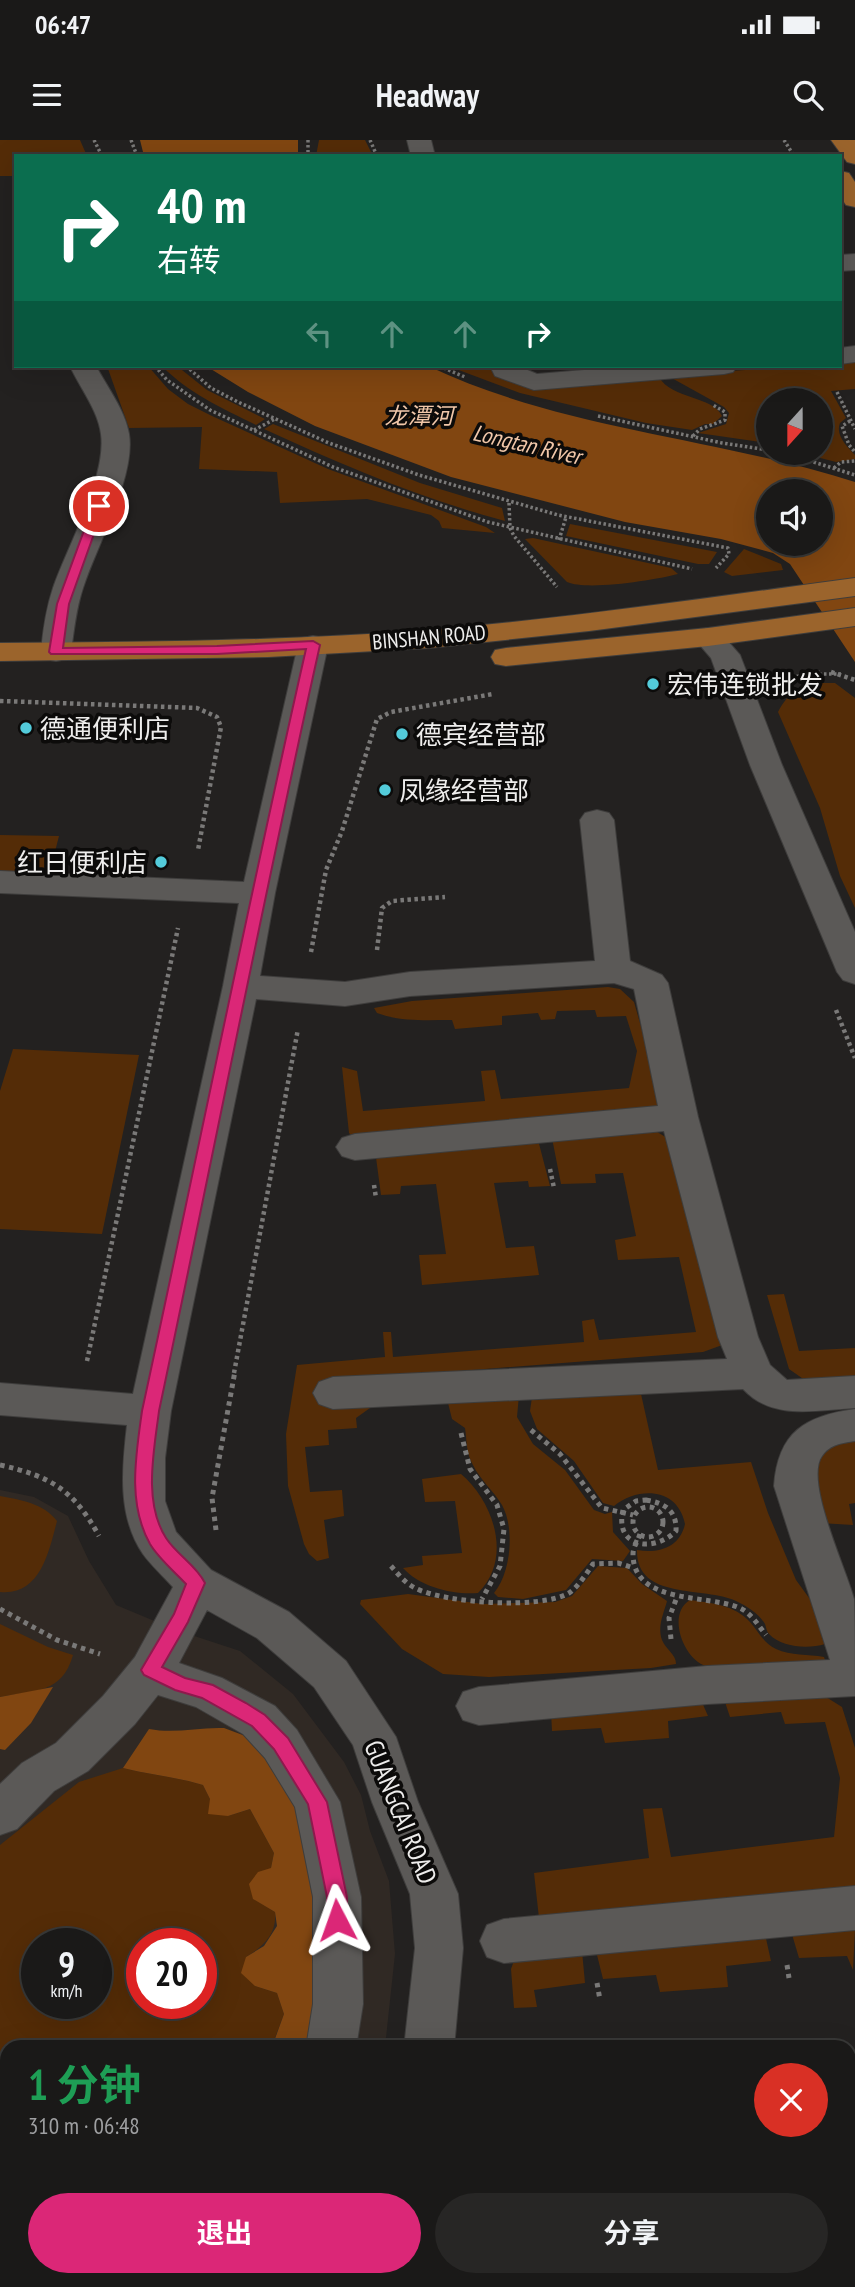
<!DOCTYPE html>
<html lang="zh">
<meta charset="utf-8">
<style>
body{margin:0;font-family:"PT Sans Narrow","Noto Sans SC",sans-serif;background:#272625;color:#f1f3f6;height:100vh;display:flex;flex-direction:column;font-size:26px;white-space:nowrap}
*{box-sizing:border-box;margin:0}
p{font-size:23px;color:#9fa0a2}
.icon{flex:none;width:38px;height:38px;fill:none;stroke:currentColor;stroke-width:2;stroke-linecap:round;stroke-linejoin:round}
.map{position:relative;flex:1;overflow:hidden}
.panel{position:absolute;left:0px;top:1900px;width:856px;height:247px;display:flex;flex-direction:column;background:#1a1918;border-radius:21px 21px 0 0;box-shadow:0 7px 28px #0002,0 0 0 2px #383837}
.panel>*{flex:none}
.top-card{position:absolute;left:14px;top:14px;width:828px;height:214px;border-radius:0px;box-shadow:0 7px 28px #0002,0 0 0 2px #383837;background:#0b6e4f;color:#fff;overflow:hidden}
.needle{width:46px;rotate:201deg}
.fabs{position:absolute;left:756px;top:248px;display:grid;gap:14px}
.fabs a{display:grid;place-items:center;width:77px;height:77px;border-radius:50%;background:#1a1918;box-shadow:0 7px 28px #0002,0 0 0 2px #383837;font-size:35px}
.speed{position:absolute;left:21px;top:1788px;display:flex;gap:14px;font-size:35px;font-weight:700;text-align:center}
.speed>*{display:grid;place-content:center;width:91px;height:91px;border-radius:50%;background:#1a1918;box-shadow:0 7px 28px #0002,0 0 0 2px #383837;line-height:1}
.speed small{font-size:18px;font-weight:400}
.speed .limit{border:10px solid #d22;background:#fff;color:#111}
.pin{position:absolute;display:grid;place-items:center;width:60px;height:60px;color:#fff;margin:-30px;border:4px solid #fff;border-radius:50%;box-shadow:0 2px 7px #0007}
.me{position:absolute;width:77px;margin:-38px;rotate:356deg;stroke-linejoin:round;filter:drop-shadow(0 0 5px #0008)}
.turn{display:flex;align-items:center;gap:24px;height:147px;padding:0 28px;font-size:32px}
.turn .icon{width:91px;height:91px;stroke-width:2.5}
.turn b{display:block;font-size:49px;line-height:60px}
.lanes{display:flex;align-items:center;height:66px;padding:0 28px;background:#0003;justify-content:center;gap:35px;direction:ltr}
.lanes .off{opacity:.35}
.round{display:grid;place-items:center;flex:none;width:74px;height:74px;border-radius:37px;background:#272625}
.headline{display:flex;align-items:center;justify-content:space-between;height:119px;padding:0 28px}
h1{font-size:42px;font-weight:700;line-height:52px;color:#1e9e55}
.button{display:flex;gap:14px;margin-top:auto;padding:14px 28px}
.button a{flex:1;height:80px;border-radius:42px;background:#db2777;color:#fff;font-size:28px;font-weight:700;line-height:80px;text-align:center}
.button a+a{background:#272625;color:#f1f3f6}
.status{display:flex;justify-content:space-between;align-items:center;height:49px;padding:0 35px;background:#1a1918;direction:ltr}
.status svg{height:19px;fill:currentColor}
header{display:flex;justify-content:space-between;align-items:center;height:91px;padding:0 28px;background:#1a1918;font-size:32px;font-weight:700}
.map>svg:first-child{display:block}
</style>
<div class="status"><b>06:47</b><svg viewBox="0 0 49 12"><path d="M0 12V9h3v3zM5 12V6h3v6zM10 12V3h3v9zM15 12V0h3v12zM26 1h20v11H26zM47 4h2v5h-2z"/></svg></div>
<header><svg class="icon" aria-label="menu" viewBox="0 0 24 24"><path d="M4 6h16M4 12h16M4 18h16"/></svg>Headway<svg class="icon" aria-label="search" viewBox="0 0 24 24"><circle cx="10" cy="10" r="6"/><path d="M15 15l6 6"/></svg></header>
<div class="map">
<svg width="855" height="2147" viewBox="0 0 855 2147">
<rect width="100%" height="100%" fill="#232120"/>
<path fill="#302924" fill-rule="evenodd" d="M 0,1350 L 34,1357 L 68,1376 L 89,1421 L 116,1465 L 176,1490 L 240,1511 L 293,1554 L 344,1622 L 361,1655 L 370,1691 L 389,1741 L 395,1814 L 385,1907 L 7,1908 L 7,2140 L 355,2140 L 354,2147 L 0,2147 ZM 37,1804 L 96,1804 L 96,1864 L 37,1864 ZM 142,1804 L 201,1804 L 201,1864 L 142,1864 Z"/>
<g fill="#542c07" fill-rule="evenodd">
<path d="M 0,0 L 80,0 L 87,16 L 16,16 L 16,36 L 0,36 Z"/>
<path d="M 319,0 L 365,0 L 373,16 L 316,16 Z"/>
<path d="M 855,221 L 855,249 L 831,251 L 846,278 L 840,283 C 835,295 847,307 855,315 L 855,319 L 836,322 L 801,313 L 821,313 L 821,261 L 768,261 L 768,303 L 698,293 L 726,284 L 729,273 L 724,267 L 668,236 L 796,226 L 840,226 L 840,222 Z"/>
<path d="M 107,226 L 148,226 L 168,249 L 188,264 L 212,276 L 328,329 L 486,387 L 495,393 L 442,388 L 439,381 L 431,375 L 367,359 L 280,363 L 277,332 L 199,329 L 202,287 L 129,288 Z"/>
<path d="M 162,226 L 177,226 L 207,250 L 265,279 L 256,285 C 222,268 188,253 162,226 Z"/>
<path d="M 448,226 L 489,226 L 494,234 L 659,237 C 671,259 713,256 722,276 L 713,284 L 705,284 L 692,290 L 646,283 L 520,253 Z"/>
<path d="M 273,284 L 420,343 L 502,368 L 505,381 C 422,359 342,325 264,289 Z"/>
<path d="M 570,384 L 717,412 L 709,424 L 698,424 L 566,396 Z"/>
<path d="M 533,398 L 671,428 L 678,434 C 655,440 587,451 567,442 L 525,399 Z"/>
<path d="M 744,409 L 781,424 L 783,430 L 732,436 L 724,432 Z"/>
<path d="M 822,543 L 835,543 L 855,558 L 855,768 L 840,736 L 820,668 L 778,572 C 788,552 801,546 822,543 Z"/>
<path d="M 0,695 L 59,696 L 49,735 L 0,732 Z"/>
<path d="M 608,847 L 620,849 L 634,862 L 662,960 L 658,969 L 353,997 L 349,993 L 342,927 L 357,931 L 363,971 L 485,961 L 481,931 L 495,930 L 501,959 L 629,948 L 637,911 L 626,876 L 597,877 L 595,870 L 557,871 L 555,879 L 541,880 L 538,873 L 502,876 L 502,885 L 455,889 L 452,880 C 427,880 401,882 377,873 L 374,868 L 412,861 Z"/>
<path d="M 13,909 L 139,915 L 102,1094 L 0,1089 L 0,951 Z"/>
<path d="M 654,990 L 667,998 L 725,1204 L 703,1212 L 332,1241 L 371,1258 L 370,1268 L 356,1278 L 357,1288 L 328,1290 L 329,1305 L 305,1307 L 310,1352 L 342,1350 L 344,1376 L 324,1380 L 329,1418 L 317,1421 L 309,1414 L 304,1404 L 288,1346 L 286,1294 L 297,1225 L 385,1217 L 383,1192 L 391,1192 L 393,1217 L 584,1202 L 582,1181 L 594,1179 L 599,1200 L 696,1192 L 679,1117 L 618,1120 L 615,1100 L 636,1096 L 623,1033 L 595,1034 L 596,1043 L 561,1044 L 552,998 Z"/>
<path d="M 537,996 L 550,1046 L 529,1047 L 528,1041 L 494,1043 L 506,1108 L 534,1106 L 539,1135 L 422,1145 L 419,1115 L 446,1114 L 436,1044 L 401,1046 L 400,1054 L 381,1055 L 375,1010 Z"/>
<path d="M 784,1154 L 799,1211 L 855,1208 L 855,1243 L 809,1243 L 789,1229 L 767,1155 Z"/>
<path d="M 641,1254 L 658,1330 L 751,1322 L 768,1373 L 796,1440 L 820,1473 L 825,1504 C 809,1509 782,1508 769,1494 C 767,1492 766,1487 765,1484 C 759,1474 747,1466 736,1461 C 704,1446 636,1461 637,1410 C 659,1414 680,1407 685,1384 C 678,1348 639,1346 614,1366 L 603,1363 L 574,1321 L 537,1289 L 530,1271 L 532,1257 Z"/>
<path d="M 519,1255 L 517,1277 L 533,1304 L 565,1330 L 594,1370 L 605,1374 L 612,1372 L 613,1392 L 630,1411 L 623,1421 L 592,1419 L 566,1450 L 523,1459 L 498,1457 L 494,1453 C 511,1433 515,1388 502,1365 C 494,1351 480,1340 473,1325 C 466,1313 467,1301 465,1288 L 452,1279 L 447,1259 Z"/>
<path d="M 855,1298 L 855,1363 L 849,1364 L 853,1385 L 820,1383 L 812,1324 L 828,1306 Z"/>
<path d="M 461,1334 C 494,1362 513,1419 478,1453 C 453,1455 420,1447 403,1428 L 423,1425 L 422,1416 L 462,1413 L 455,1361 L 425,1362 L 422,1339 Z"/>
<path d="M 0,1356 C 21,1360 43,1363 57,1381 C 49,1412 40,1456 0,1452 Z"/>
<path d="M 598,1426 L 627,1428 L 642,1444 L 667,1461 C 664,1473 657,1486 662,1500 C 666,1510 676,1514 676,1524 L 651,1528 L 489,1537 L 443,1534 L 402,1509 L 360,1464 L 361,1460 L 408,1454 L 483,1464 L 555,1462 L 572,1456 Z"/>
<path d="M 690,1460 C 711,1463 735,1465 750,1482 C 758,1491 764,1504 776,1509 C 791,1516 808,1514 824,1517 L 826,1523 L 706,1526 C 684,1520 666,1474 690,1460 Z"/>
<path d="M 0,1484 L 48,1507 L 73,1515 C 62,1554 35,1550 0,1557 Z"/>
<path d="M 826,1557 L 842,1567 L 855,1608 L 855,1761 L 539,1778 L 534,1733 L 649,1718 L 643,1669 L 662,1668 L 671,1717 L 834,1697 L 840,1638 L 825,1582 L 785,1584 L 781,1572 L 730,1577 L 724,1559 Z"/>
<path d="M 701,1560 L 708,1576 L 668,1581 L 669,1598 L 605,1603 L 601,1588 L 552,1591 L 551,1572 Z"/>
<path d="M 123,1628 C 150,1635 177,1637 203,1645 L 210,1659 L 228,1676 L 250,1669 L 274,1713 L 271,1728 L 254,1759 L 275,1772 C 277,1794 264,1806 246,1817 L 255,1846 L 277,1853 L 284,1874 L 271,1908 L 7,1908 L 7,2140 L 128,2140 L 125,2147 L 0,2147 L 0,1705 L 79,1642 ZM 37,1804 L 96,1804 L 96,1864 L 37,1864 ZM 142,1804 L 201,1804 L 201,1864 L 142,1864 Z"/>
<path d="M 855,1789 L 853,1830 L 847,1816 L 799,1818 L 791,1791 Z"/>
<path d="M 765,1794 L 771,1821 L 726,1826 L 728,1847 L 660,1852 L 656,1835 L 603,1839 L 596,1811 Z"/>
<path d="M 582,1811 L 585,1843 L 534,1850 L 537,1867 L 514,1868 L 511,1829 L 515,1818 Z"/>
<path d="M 855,2068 L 855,2147 L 787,2147 L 786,2143 L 740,2147 L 535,2147 L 535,2140 L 849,2140 L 849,2069 Z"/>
</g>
<g fill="#814611" fill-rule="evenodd">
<path d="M 140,0 L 298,0 L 298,16 L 144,16 Z"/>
<path d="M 206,226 L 428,226 C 563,290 715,297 855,342 L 855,522 L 790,424 L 773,413 L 721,399 L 625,382 L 451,337 L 315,286 L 248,252 ZM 768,352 L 821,352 L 821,404 L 768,404 Z"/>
<path d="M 53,1547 L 31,1583 L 5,1610 L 0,1609 L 0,1557 Z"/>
<path d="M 224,1588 L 256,1600 L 288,1641 L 313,1729 L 315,1907 L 272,1907 L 284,1874 L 277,1853 L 255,1846 L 241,1833 L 246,1817 L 264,1806 L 277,1786 L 275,1772 L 253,1759 L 249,1744 L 258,1732 L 271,1728 L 274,1713 L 250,1669 L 228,1676 L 208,1674 L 210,1659 L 203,1645 C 177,1637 150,1635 123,1628 L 149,1589 C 175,1594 198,1587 224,1588 Z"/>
<path d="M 128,2140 L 196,2140 L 192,2147 L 125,2147 Z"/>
</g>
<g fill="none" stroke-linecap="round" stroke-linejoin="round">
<g stroke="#3e3d3c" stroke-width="2">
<g id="minor">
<path d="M 407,0 L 431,0 L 435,16 L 411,16 Z"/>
<path d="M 855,114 L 855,130 L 840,131 L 840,115 Z"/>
<path d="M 855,206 L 855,222 L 840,224 L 840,208 Z"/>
<path d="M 70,226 L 96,226 C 107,247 125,270 129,294 C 136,336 96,407 83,448 C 76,469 74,490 71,512 L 67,519 L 56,521 L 45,519 L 41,512 C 43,490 46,469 53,448 C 67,407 107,337 101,294 C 98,270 80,248 70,226 Z"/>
<path d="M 490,226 L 518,226 L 537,234 L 631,226 L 737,226 L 733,232 L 724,234 L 534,250 L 495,236 Z"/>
<path d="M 708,488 L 719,491 L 740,515 L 782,625 L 855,792 L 855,844 L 843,840 L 837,832 L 750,625 L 711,518 L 693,497 L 697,491 Z"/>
<path d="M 313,496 L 324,498 L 328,505 L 275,753 L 260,836 L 345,842 L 410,832 L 595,821 L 580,680 L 585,673 L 597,670 L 609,673 L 614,680 L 630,821 L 662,835 L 668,843 L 698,977 L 758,1197 L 770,1225 L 787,1240 L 855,1236 L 855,1268 C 815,1270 773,1281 743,1249 L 333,1269 L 319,1264 L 313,1253 L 319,1242 L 333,1237 L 727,1219 L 718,1197 L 664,991 L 355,1020 L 342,1016 L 336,1007 L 342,998 L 355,994 L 658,966 L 634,849 L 614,843 L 410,856 L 345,866 L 256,859 L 171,1271 L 165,1318 L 165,1361 L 176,1392 L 211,1430 L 289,1472 L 346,1521 L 396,1597 L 418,1662 L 458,1754 L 463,1808 L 454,1908 L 404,1908 L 415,1808 L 410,1754 L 372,1662 L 353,1605 L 314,1547 L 257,1498 L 207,1470 L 179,1523 L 222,1538 L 275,1566 L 297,1590 L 340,1662 L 361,1757 L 363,1864 L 356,1908 L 306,1908 L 313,1864 L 313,1757 L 295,1667 L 265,1618 L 243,1594 L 196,1567 L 158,1555 L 135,1584 L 88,1631 L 54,1651 L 17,1689 L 0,1695 L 0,1644 L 22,1623 L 56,1603 L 103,1556 L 135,1517 L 173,1447 C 163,1436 151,1425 143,1414 C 117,1376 122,1328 127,1285 L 0,1275 L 0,1243 L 133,1254 L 223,846 L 239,763 L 0,753 L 0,731 L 244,742 L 298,505 L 302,498 Z"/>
<path d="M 855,1269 L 855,1301 C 843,1303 830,1304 822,1316 C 804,1341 846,1428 854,1459 C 855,1480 855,1531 855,1556 L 707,1564 L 479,1585 L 463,1580 L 456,1566 L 463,1552 L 479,1547 L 707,1526 L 830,1520 L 774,1346 C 778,1292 805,1276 855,1269 Z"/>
<path d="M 855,1746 L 855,1790 L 504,1823 L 487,1817 L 480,1801 L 487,1785 L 504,1779 Z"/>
<path d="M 855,2028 L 855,2078 L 849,2079 L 849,2029 Z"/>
<path d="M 239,2140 L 293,2140 L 291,2147 L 237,2147 Z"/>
<path d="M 367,2140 L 421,2140 L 420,2147 L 366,2147 Z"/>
</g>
</g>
<g stroke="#3e3d3c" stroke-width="2">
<g id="major">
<path d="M 831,0 L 855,0 L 855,24 L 847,22 Z"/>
<path d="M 840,31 L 849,33 L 855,42 L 855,67 L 846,65 L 840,56 Z"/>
<path d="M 855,438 L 855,456 L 589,491 L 429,508 L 268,517 L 0,521 L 0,503 C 143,502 286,501 429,490 C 572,478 713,457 855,438 Z"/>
<path d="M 855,468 L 855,486 L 708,506 L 506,526 L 495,524 L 491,517 L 495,510 L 506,508 L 708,488 Z"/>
</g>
</g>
<g stroke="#7a7978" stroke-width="3.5" stroke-dasharray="2.5 2.5" stroke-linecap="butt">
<path d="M 94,0 L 102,16"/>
<path d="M 131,0 L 137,16"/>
<path d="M 308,0 L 308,16"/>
<path d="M 370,0 L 377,16"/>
<path d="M 784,0 L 794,16"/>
<path d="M 155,226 L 167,240 L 210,270 L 333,327 L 488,382 L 692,429"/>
<path d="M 186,226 L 211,248 L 238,262 L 329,303 L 419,335 L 558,375 L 728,408 L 729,414 L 716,428"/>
<path d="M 439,226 L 465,237"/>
<path d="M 837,252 L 855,289"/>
<path d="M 598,276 L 722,303 L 768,310"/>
<path d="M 850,281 L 842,286 L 849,305 L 855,312"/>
<path d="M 254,290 L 275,279"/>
<path d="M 693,296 L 700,289 L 725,280 L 725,272 L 713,265"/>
<path d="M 785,313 L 855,335"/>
<path d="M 834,328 L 841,322 L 855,321"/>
<path d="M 509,363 L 510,388 L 514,396 L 557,447"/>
<path d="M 559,400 L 566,377"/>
<path d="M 809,534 L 841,534"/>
</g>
<g stroke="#7a7978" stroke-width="4.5" stroke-dasharray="3.5 3.5" stroke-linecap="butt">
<path d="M 831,532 L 855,540"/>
<path d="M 782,540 L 822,532"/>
<path d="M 0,561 L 197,568 L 217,577 L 221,587 L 198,710"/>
<path d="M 377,810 L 382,768 L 392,761 L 445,757"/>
<path d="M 311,812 L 326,730 L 342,691 L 377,579 L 391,572 L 493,554"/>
<path d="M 836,870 L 855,918"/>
<path d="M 550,1029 L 554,1048"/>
<path d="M 374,1045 L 376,1058"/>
<path d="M 87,1221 L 178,788"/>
<path d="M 234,1233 L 298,889"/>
</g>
<g stroke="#7a7978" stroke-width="5" stroke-dasharray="4.5 4.5" stroke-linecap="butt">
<path d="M 531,1290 L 560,1314 L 602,1368 L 633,1375"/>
<path d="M 461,1293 L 470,1329 L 497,1365 L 504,1389 L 500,1426 L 482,1459"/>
<path d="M 0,1325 C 50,1336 74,1350 99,1396"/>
<path d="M 646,1360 C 665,1363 677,1371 676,1391 C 654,1413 614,1408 623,1370 L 636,1361 Z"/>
<circle cx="648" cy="1382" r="15"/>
<path d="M 216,1390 L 212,1358 L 235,1231"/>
<path d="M 640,1394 C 638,1401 633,1407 633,1414 C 633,1465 708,1454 740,1468 C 751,1473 758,1485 766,1495"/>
<path d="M 391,1426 C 398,1434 405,1443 415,1448 C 444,1463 540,1470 569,1453 C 579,1446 586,1434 593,1424 L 618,1423 L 634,1428"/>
<path d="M 0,1469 L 57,1500 L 100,1514"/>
<path d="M 671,1499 L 669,1478 L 677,1457"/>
<path d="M 787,1825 L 789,1838"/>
<path d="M 597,1843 L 600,1860"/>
</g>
<use href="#minor" fill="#5b5957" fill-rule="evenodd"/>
<use href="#major" fill="#9b642c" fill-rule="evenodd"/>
</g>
<path fill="#db2777" stroke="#8e194d" stroke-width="2" d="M 99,362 L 104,366 L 69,464 L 63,508 L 217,506 L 313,501 L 320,505 C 263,760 213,1016 159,1271 C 154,1311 143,1362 166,1398 C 177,1415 196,1425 205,1443 L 188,1482 L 162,1527 L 185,1538 L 213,1545 L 246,1563 L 265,1575 L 288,1598 L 327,1662 L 347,1757 L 347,1780 L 344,1787 L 337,1789 L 330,1787 L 327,1780 L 327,1757 L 308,1664 L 274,1609 L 252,1586 L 202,1558 L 175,1550 L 144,1535 L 141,1530 L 174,1474 L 186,1444 C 175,1432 159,1419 150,1404 C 127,1363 136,1315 142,1271 C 197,1017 248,763 306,509 L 217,514 L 51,514 L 49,512 L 57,464 L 93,366 Z"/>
<g fill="#53cbda" stroke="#0c0b0a" stroke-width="2.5">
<circle cx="653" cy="544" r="7"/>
<circle cx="26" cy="588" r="7"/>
<circle cx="402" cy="594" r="7"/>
<circle cx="385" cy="650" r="7"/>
<circle cx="161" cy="722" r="7"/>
</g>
<g text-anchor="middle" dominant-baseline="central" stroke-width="7" stroke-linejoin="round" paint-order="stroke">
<g font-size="21" fill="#eeedec" stroke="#0c0b0a">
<text transform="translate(429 497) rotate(-5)">BINSHAN ROAD</text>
</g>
<g font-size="23" font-style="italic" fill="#f1c7a9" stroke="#0c0b0a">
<text x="419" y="275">龙潭河</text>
<text transform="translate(527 304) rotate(13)">Longtan River</text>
</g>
<g font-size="26" fill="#eeedec" stroke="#0c0b0a" text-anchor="start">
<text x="667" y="544">宏伟连锁批发</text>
<text x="40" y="588">德通便利店</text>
<text x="416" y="594">德宾经营部</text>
<text x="399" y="650">凤缘经营部</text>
<text x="147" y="722" text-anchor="end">红日便利店</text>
</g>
<g font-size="26" fill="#eeedec" stroke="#0c0b0a">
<text transform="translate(401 1672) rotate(68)">GUANGCAI ROAD</text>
</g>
</g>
</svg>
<div class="fabs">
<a><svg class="needle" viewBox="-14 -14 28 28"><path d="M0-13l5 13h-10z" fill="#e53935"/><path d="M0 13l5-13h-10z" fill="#9fa0a2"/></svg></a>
<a><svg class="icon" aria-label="sound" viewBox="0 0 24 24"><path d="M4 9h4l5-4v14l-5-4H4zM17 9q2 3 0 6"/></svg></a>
</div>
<div class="speed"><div>9<small>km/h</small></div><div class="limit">20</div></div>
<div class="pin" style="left:99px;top:366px;background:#d93025"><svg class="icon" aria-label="arrive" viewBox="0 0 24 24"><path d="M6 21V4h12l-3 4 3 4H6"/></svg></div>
<svg class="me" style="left:337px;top:1780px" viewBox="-20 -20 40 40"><path d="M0-17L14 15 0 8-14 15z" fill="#db2777" stroke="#fff" stroke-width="4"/></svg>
<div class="top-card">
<div class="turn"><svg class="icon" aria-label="right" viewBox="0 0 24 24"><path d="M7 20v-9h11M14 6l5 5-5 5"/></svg><div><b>40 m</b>右转</div></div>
<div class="lanes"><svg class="icon off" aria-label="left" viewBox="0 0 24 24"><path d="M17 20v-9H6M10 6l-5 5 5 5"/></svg><svg class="icon off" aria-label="ahead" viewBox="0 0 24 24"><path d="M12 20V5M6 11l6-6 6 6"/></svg><svg class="icon off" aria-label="ahead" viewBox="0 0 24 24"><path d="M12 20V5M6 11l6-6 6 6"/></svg><svg class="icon" aria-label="right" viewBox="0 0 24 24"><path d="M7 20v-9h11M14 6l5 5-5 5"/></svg></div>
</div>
<section class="panel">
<div class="headline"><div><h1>1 分钟</h1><p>310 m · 06:48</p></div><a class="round" style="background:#d93025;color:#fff"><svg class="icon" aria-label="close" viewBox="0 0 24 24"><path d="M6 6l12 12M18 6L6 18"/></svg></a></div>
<div class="button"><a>退出</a><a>分享</a></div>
</section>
</div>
